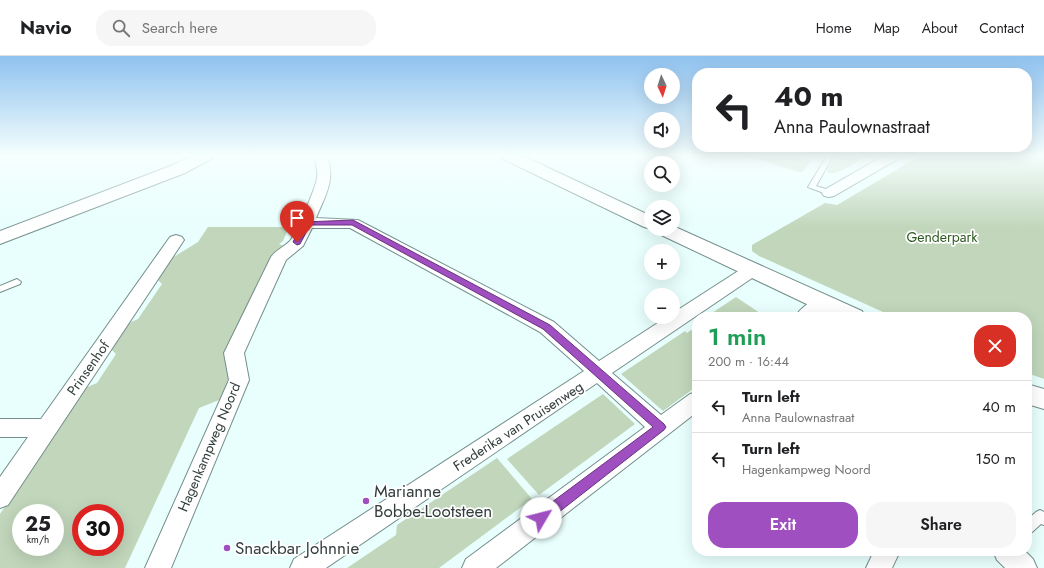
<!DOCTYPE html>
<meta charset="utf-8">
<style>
body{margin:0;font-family:Jost,sans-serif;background:#f6f6f6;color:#202124;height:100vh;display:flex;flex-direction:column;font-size:15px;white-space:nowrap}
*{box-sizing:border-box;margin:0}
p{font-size:13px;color:#757577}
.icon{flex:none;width:22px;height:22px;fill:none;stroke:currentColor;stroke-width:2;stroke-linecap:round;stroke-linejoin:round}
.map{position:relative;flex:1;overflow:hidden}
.panel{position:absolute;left:692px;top:256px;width:340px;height:244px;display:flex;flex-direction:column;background:#fff;border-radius:16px;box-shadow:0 4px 16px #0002}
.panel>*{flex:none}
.banner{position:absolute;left:692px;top:12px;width:340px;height:84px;border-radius:16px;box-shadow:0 4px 16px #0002;background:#fff;color:#202124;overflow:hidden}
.needle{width:26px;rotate:176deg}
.controls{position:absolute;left:644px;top:12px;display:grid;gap:8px}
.controls a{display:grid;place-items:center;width:36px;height:36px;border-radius:50%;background:#fff;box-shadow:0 4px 16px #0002;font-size:20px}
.speed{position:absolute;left:12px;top:448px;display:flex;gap:8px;font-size:20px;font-weight:700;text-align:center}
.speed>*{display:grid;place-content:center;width:52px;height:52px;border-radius:50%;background:#fff;box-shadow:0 4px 16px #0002;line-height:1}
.speed small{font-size:10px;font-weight:400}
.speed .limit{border:6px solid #d22;background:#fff;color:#111}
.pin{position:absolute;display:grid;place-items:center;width:34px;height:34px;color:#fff;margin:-41px -17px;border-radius:50% 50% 50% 0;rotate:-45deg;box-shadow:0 0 4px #0007}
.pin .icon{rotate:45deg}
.me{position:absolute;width:44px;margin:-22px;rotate:53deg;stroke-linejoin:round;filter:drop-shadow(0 0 3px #0008)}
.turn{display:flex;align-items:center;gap:14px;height:84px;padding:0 16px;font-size:18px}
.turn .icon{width:52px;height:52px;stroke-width:2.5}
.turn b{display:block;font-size:28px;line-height:34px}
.round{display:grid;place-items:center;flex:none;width:42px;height:42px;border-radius:16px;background:#f6f6f6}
.overview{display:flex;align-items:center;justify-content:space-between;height:68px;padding:0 16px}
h1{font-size:24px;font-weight:600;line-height:30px;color:#1e9e55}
.primary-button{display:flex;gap:8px;margin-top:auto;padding:8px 16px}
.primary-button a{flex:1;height:46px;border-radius:16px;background:#9f4fbf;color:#fff;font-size:16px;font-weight:600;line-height:46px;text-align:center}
.primary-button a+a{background:#f6f6f6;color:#202124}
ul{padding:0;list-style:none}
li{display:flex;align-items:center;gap:12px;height:52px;padding:0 16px;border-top:1px solid #e0e0e0}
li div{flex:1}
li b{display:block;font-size:15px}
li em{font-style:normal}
header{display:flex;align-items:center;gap:24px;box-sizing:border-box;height:56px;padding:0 20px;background:#fff;border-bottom:1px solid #e0e0e0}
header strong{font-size:19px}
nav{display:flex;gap:22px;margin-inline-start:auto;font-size:14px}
.search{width:280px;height:36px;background:#f6f6f6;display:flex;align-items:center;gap:10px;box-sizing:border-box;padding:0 14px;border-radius:16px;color:#757577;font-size:15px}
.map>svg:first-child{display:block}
</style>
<header>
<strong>Navio</strong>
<div class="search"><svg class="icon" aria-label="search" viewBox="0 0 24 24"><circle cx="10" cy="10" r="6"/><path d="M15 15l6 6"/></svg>Search here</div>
<nav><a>Home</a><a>Map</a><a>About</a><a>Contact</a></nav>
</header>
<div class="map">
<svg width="1044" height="512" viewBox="0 0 1044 512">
<rect width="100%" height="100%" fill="#e8fffd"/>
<g fill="#c1d6bb" fill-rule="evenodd">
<path d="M 747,100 L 799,100 L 811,104 L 803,116 L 799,116 Z"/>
<path d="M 836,100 L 866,100 C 856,106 839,119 828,117 L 827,114 Z"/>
<path d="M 920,100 L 1044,100 L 1044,323 L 1027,317 L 1027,261 L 894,261 L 759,200 L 752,195 L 752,189 L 825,147 L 837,149 Z"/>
<path d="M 208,171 L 289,171 L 283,185 L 279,188 L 284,190 L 275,197 L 225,302 L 230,325 L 224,342 L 199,352 L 125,512 L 0,512 L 0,458 L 85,332 L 97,327 L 116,298 L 111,293 L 127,268 L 138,263 L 162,228 L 157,223 L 172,202 L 198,186 ZM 21,457 L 55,457 L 55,491 L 21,491 ZM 81,457 L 115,457 L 115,491 L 81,491 Z"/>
<path d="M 736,241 L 766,261 L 706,261 Z"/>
<path d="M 691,274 L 697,278 L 697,330 L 663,355 L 621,318 L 685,275 L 687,277 Z"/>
<path d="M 603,338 L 635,368 L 539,439 L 507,403 Z"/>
<path d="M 497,402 L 532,443 L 439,512 L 347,512 L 396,479 L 397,469 Z"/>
</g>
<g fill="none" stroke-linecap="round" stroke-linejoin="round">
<g stroke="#748f8c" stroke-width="2">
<g id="lane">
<path d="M 827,100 L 833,100 L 816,130 L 832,135 L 833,137 L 829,139 L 808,131 Z"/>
<path d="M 17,223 L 21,226 L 20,228 L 0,236 L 0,230 Z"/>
<path d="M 1040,454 L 1044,456 L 1044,469 L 1041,468 L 1031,477 L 1027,479 L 1027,464 L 1036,456 Z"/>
</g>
</g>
<g stroke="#748f8c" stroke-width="2">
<g id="street">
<path d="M 314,100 L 327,100 C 336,124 325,140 316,162 L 358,164 L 554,266 L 599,305 L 667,261 L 673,261 L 673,257 L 746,210 L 752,209 L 758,210 L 760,214 L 758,218 L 612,317 L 661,359 L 690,338 L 697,336 L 697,356 L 496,512 L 462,512 L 466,503 L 645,371 L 597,327 L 326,512 L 290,512 L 294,503 L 584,315 L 540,276 L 350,172 L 312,172 L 303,190 L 286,204 L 244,297 L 249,324 L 171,512 L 145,512 L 229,324 L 224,297 L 271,201 C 276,194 284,191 290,185 C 296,178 316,131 317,122 C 318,114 316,108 314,100 Z"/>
<path d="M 883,100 L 899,100 L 898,103 L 834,140 L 829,141 L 824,140 L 822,137 L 824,134 Z"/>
<path d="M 176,179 L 182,181 L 184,184 L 8,449 L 0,452 L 0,421 L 28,381 L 0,381 L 0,363 L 41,363 L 170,181 Z"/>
<path d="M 823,240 L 829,242 L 832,246 C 822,262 811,261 795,261 C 800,252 813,243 823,240 Z"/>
<path d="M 874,495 L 900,495 L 892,512 L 866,512 Z"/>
<path d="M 993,495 L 1025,495 L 1033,503 L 1037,512 L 1005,512 L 997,504 Z"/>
</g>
</g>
<g stroke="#748f8c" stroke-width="2">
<g id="secondary">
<path d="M 192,100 L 213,100 L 211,103 L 185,117 L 0,188 L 0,175 L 173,109 Z"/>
<path d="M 501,100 L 523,100 L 651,160 L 651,173 L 644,171 L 503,103 Z"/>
<path d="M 673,170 L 862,255 L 865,261 L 834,261 L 657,177 L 655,173 L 673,173 Z"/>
<path d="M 1027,328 L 1044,333 L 1044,353 L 1027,348 Z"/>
</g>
</g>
<use href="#lane" fill="#fff" fill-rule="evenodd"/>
<use href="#street" fill="#fff" fill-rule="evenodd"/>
<use href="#secondary" fill="#fff" fill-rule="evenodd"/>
</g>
<linearGradient id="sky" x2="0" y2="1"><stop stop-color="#8fc2ef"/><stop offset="0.58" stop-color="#f5fffe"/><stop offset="1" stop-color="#f5fffe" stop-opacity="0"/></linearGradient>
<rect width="1044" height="172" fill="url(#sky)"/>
<path fill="#9f4fbf" stroke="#67337c" d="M 353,164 L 550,269 L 664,368 L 666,371 L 664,374 L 545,467 L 541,468 L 536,467 L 535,462 L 536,458 L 653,371 L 543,273 L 352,169 L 310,169 L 300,188 L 297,189 L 293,186 L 304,166 Z"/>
<g fill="#9f4fbf" stroke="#fff" stroke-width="1.5">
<circle cx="366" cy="445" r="4"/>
<circle cx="227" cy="492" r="4"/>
</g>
<g text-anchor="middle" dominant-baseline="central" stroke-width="3.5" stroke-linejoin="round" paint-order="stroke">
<g font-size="14" fill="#2d571f" stroke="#fff">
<text x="942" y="181">Genderpark</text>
</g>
<g font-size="14" fill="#323d3c" stroke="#fff">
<text transform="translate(88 312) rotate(-55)">Prinsenhof</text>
<text transform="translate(518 370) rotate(-33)">Frederika van Pruisenweg</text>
<text transform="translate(209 391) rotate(-67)">Hagenkampweg Noord</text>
</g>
<g font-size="17" fill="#323d3c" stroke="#fff" text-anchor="start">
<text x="374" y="435">Marianne<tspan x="374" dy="20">Bobbe-Lootsteen</tspan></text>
<text x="235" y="492">Snackbar Johnnie</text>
</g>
</g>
</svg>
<div class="controls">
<a><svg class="needle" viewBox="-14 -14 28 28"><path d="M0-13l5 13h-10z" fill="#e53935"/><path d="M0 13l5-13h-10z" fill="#757577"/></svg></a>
<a><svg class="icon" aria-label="sound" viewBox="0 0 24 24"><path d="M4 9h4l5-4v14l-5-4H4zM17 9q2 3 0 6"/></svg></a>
<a><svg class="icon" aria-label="search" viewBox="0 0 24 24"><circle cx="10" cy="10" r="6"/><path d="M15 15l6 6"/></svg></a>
<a><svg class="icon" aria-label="layers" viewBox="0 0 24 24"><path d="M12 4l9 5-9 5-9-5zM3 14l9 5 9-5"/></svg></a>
<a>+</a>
<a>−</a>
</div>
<div class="speed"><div>25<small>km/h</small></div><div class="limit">30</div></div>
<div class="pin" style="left:297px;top:186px;background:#d93025"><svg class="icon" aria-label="arrive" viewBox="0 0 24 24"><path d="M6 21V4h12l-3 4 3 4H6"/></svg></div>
<svg class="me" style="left:541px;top:462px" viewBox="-20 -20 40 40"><circle r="19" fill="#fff"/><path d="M0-13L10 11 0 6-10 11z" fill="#9f4fbf"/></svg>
<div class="banner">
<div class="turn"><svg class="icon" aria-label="left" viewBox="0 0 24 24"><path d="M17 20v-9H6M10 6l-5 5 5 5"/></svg><div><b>40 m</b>Anna Paulownastraat</div></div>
</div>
<section class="panel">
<div class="overview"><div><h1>1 min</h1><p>200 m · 16:44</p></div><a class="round" style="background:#d93025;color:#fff"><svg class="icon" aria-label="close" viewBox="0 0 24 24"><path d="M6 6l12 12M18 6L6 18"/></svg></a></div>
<ul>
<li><svg class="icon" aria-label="left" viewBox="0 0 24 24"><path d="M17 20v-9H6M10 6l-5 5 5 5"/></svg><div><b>Turn left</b><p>Anna Paulownastraat</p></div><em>40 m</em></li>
<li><svg class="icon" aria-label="left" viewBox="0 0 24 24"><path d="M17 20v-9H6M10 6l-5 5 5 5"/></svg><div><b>Turn left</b><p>Hagenkampweg Noord</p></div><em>150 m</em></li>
</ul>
<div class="primary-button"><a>Exit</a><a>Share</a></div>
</section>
</div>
